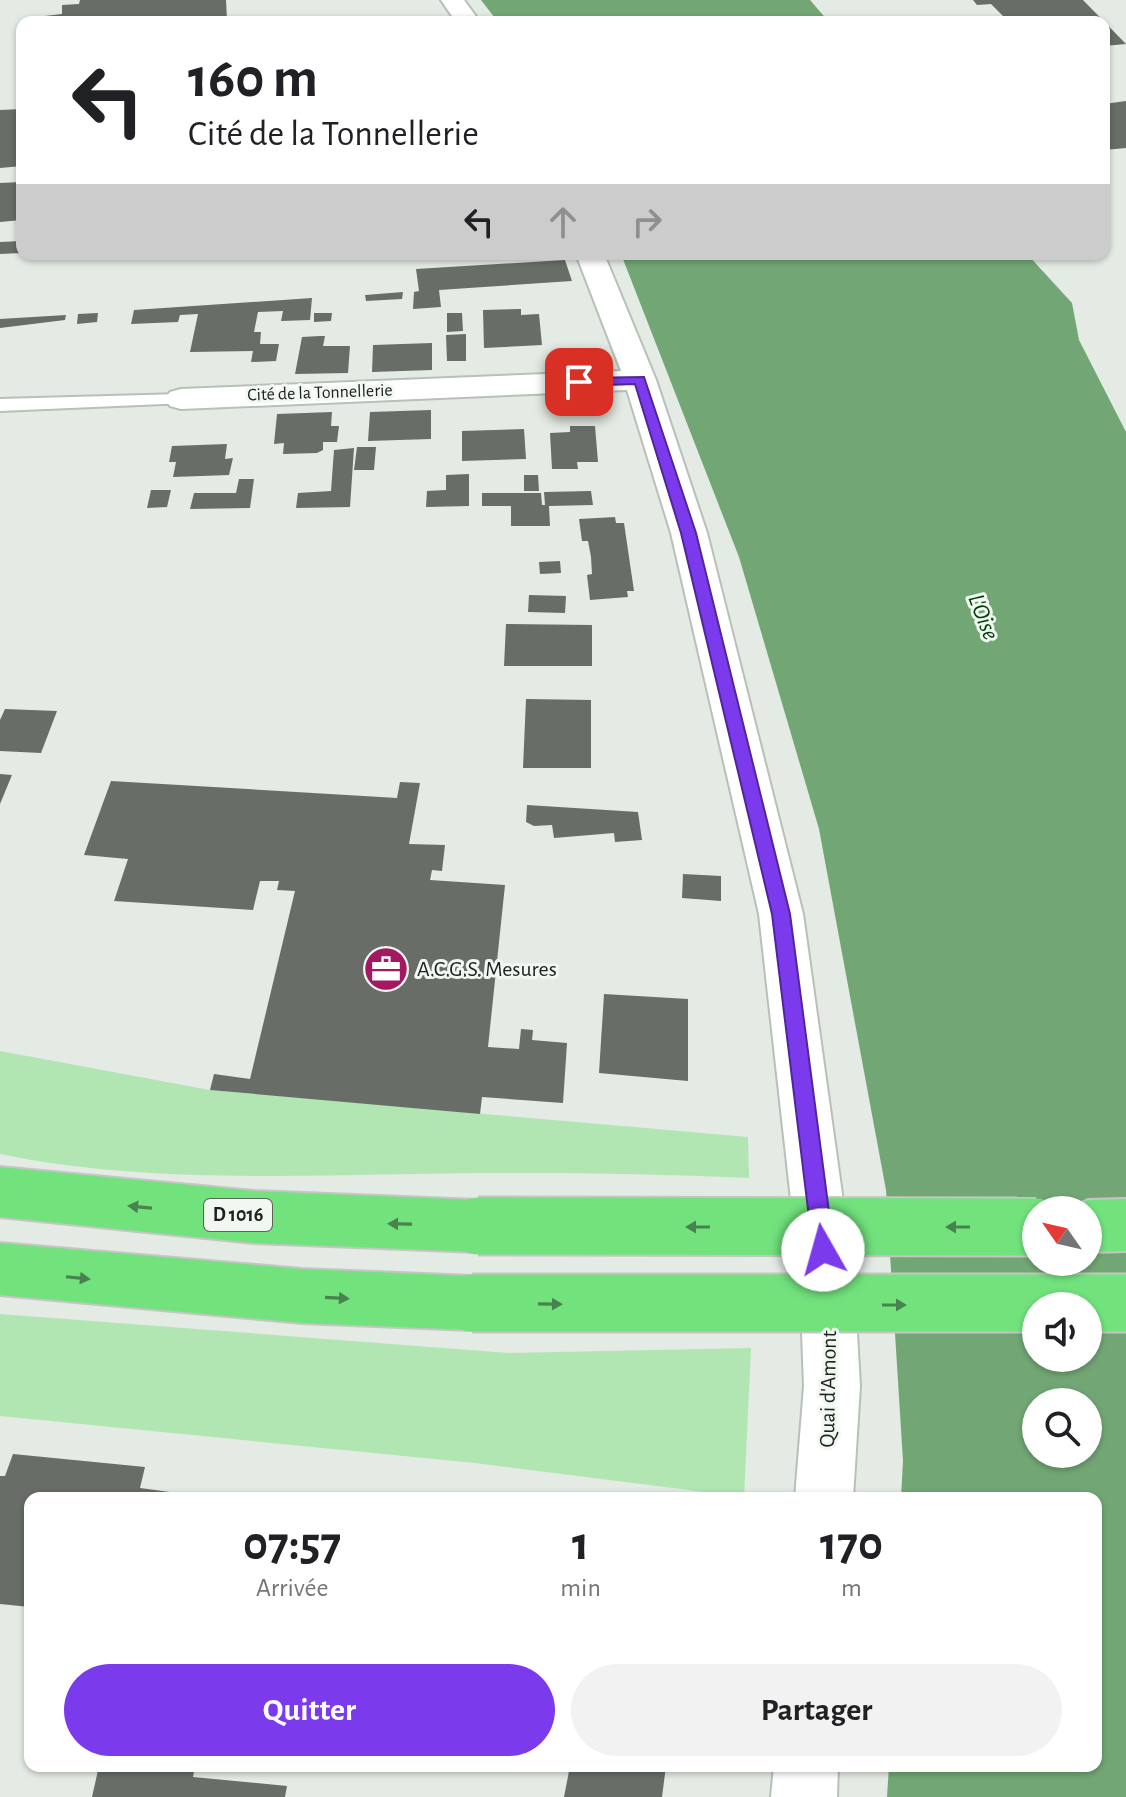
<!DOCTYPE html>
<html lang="fr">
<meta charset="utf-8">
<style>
body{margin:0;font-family:"Alegreya Sans",sans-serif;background:#f2f2f2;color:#202124;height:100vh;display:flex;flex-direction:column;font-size:30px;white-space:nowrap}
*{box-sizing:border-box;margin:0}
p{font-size:26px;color:#757577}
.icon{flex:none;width:44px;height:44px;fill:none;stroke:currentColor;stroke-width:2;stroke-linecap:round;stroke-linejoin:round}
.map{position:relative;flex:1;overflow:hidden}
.drawer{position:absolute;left:24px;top:1492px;width:1078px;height:280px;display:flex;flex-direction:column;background:#fff;border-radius:16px;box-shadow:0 2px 6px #0004}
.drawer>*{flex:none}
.banner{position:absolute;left:16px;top:16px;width:1094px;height:244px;border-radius:16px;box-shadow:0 2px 6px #0004;background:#fff;color:#202124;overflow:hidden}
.needle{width:52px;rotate:304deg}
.buttons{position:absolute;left:1022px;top:1196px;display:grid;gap:16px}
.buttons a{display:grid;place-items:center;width:80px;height:80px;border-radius:50%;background:#fff;box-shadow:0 2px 6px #0004;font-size:40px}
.pin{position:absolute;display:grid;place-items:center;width:68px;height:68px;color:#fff;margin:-34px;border-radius:16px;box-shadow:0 4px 12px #0006}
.me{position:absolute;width:88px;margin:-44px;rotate:353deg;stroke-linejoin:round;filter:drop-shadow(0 0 6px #0008)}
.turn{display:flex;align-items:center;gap:28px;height:168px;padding:0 40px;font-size:36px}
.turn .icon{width:104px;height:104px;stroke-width:2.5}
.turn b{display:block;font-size:56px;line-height:68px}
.lanes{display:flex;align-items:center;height:76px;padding:0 40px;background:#0003;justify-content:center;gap:40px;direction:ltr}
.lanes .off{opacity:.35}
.eta{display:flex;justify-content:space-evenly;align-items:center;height:136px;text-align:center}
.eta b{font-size:48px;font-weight:700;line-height:56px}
.cta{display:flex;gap:16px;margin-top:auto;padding:16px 40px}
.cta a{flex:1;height:92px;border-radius:48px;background:#7c3aed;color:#fff;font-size:32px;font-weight:700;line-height:92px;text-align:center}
.cta a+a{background:#f2f2f2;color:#202124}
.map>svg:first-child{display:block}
</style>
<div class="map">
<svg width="1126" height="1797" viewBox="0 0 1126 1797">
<rect width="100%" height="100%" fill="#e4eae4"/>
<g fill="#b1e6b3">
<path d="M 0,1051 L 210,1090 L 748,1137 L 749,1178 C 638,1173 528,1172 416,1174 C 278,1176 137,1182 0,1154 Z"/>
<path d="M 0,1314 L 509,1353 L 751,1348 L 744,1497 L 475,1463 L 0,1416 Z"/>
</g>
<g fill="#72a775" fill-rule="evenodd">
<path d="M 481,0 L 810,0 L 829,22 L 498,22 Z"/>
<path d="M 621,254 L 1027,254 L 1072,303 L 1079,340 L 1126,432 L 1126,1797 L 887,1797 L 889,1766 L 1096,1766 L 1096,1498 L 901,1498 L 903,1461 L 886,1190 L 819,829 L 739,557 ZM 1036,1210 L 1088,1210 L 1088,1262 L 1036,1262 ZM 1036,1306 L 1088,1306 L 1088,1358 L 1036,1358 ZM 1036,1402 L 1088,1402 L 1088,1454 L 1036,1454 Z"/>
</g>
<g fill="#686d68">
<path d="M 80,0 L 226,0 L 227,21 L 41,22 L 45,16 L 62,14 L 62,5 L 79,4 Z"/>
<path d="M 973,0 L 1083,0 L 1126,44 L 1104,46 L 1104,22 L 1009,22 L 991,4 L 977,5 Z"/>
<path d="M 1126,101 L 1126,148 L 1104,150 L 1104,104 Z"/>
<path d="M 22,109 L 22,166 L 0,168 L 0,110 Z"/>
<path d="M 22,182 L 22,220 L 0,222 L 0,183 Z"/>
<path d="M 22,241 L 22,253 L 0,254 L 0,242 Z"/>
<path d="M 565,260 L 572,281 L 439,290 L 441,307 L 413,309 L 414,292 L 419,291 L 416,269 Z"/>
<path d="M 403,292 L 402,299 L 366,301 L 365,295 Z"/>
<path d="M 312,298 L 310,320 L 281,321 L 283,311 L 258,312 L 254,332 L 261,332 L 260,344 L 279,344 L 276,361 L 251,362 L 253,351 L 190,352 L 198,314 L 180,315 L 178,322 L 131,324 L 134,310 Z"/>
<path d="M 521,309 L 521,315 L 539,314 L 542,345 L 484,348 L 483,310 Z"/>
<path d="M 98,313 L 97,322 L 77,324 L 78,314 Z"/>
<path d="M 314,313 L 332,313 L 331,321 L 314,322 Z"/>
<path d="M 447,313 L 462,313 L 463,331 L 447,332 Z"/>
<path d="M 66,315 L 65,320 L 0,328 L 0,319 Z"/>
<path d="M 466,334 L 466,361 L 447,361 L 446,335 Z"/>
<path d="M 320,336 L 325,336 L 323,346 L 350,346 L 348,373 L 295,374 L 302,337 Z"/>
<path d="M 432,343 L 432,370 L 372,372 L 373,345 Z"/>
<path d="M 431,410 L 431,439 L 368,441 L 370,412 Z"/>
<path d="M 332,412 L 331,426 L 339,426 L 337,442 L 323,442 L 323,450 L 317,453 L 283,454 L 284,443 L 274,444 L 277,414 Z"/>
<path d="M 570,426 L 595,426 L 598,462 L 577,462 L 578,469 L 552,469 L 550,433 L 570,432 Z"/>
<path d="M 524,429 L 526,459 L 462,461 L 462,431 Z"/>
<path d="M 227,444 L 225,459 L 233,458 L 229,475 L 173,477 L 176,462 L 169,462 L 172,446 Z"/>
<path d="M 357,447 L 376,447 L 374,470 L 354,470 Z"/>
<path d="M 354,448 L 350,507 L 296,508 L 298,493 L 331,491 L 334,450 Z"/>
<path d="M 469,474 L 469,506 L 426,507 L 427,491 L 446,490 L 446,475 Z"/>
<path d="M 524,475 L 538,475 L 539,491 L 524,491 Z"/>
<path d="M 239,479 L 254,479 L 250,508 L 190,509 L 194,493 L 236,493 Z"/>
<path d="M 151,490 L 171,490 L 167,507 L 147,508 Z"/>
<path d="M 591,491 L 593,505 L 549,506 L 550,526 L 511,526 L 511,506 L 482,506 L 482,493 L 541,493 L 542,505 L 545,505 L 544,492 Z"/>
<path d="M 615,517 L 616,523 L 624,523 L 634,591 L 627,591 L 628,597 L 590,600 L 587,575 L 592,574 L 591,557 L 588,541 L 582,541 L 579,519 Z"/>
<path d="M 560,561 L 561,573 L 540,574 L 539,562 Z"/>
<path d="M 529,595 L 566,596 L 565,613 L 528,612 Z"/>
<path d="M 506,624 L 592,625 L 592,666 L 504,666 Z"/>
<path d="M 526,699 L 591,700 L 591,768 L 523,768 Z"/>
<path d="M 5,709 L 57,711 L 41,753 L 0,751 L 0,720 Z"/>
<path d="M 0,774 L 12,775 L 0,804 Z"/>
<path d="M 111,781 L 397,798 L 400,782 L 420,783 L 409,844 L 445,845 L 442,871 L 432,870 L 430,880 L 505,885 L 488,1047 L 519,1049 L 521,1029 L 533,1030 L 532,1040 L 567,1043 L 563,1103 L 482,1097 L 480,1114 L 210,1090 L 214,1074 L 250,1079 L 295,891 L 277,890 L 279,881 L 260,881 L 253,910 L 114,901 L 128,859 L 84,855 Z"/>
<path d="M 527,805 L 638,812 L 642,840 L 615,842 L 614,833 L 554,838 L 552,825 L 534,826 L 526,822 Z"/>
<path d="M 683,874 L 721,876 L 721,901 L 682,898 Z"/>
<path d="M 604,994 L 688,999 L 688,1081 L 599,1073 Z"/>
<path d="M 13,1454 L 145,1467 L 140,1488 L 215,1498 L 30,1498 L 30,1607 L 0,1604 L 0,1476 L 5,1476 Z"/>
<path d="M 99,1766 L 195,1766 L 193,1777 L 287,1786 L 285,1797 L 92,1797 Z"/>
<path d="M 570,1766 L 666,1766 L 662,1797 L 564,1797 Z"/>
</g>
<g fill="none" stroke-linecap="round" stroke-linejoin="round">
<g stroke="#b9bfb9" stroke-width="4">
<path id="lane" d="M 181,394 L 190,399 L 187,403 L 0,411 L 0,399 Z"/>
</g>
<g stroke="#b9bfb9" stroke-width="4">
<g id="street">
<path d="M 441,0 L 464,0 L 480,22 L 456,22 Z"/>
<path d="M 576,254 L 604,254 L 656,380 L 707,533 L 803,914 L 854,1280 L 860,1386 L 853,1498 L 795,1498 L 804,1386 L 800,1280 L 759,914 L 671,533 L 627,390 L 181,409 L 170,406 L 165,399 L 170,392 L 181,389 L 621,371 Z"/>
<path d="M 774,1766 L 838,1766 L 837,1797 L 771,1797 Z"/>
</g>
</g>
<g stroke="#c5c5c5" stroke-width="4">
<g id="highway">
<path d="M 0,1167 L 254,1191 L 478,1200 L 496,1208 L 504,1226 L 496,1244 L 478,1252 L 254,1243 L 0,1217 Z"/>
<path d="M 1126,1199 L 1126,1251 L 1088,1252 L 1088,1210 L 1070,1208 L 1088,1200 Z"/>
<path d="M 0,1243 L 302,1269 L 472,1276 L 491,1284 L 499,1303 L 491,1322 L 472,1330 L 302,1323 L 0,1295 Z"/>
</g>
</g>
<use href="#lane" fill="#fff" fill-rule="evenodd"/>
<use href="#street" fill="#fff" fill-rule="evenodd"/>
<use href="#highway" fill="#72e27d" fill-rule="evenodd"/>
<g stroke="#c5c5c5" stroke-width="61" stroke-linecap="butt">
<g id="highway-bridge">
<path d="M 478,1226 L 1036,1227"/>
<path d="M 472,1303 L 1126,1303"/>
</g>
</g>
<use href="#highway-bridge" stroke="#72e27d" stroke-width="57"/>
</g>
<defs><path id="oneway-solid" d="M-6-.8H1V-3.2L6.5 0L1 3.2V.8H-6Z" transform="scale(2)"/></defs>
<g fill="#48824e">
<use href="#oneway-solid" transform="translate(140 1207) rotate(-175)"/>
<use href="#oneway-solid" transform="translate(400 1224) rotate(-179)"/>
<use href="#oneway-solid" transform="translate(698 1227) rotate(180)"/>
<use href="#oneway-solid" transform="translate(958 1227) rotate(180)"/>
<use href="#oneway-solid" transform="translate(78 1278) rotate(6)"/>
<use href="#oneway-solid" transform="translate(337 1298) rotate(3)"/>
<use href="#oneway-solid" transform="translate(550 1304) rotate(1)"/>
<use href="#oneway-solid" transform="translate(894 1305)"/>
</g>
<path fill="#7c3aed" stroke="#51269a" stroke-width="2" d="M 644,377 L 696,533 L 790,914 L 834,1250 L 831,1257 L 823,1260 L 816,1257 L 813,1250 L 772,914 L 681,533 L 635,384 L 579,386 L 572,382 L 579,378 Z"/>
<defs>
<g id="office-disc" transform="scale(2.3)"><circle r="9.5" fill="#a31961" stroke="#f1f7f1"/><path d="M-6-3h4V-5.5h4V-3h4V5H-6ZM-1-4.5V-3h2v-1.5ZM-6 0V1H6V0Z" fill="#fff"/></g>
</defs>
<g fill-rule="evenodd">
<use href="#office-disc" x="386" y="969"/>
</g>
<g text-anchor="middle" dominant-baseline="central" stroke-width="6" stroke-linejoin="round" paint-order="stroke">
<g font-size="18" fill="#1f211f" stroke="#f1f7f1">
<text transform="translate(320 393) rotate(-2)">Cité de la Tonnellerie</text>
</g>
<rect fill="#f1f7f1" stroke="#5e615e" stroke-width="2" x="204" y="1199" width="68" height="32" rx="6"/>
<g font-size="20" font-weight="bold" fill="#1f211f">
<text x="238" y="1215">D 1016</text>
</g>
<g font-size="22" fill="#1f211f" stroke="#f1f7f1" text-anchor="start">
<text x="417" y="969">A.C.G.S. Mesures</text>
</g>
<g font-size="22" fill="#1f211f" stroke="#f1f7f1">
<text transform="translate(828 1389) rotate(-89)">Quai d'Amont</text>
</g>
<g font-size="24" font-style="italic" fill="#003c0b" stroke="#f1f7f1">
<text transform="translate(983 617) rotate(69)">L'Oise</text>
</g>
</g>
</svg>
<div class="buttons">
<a><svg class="needle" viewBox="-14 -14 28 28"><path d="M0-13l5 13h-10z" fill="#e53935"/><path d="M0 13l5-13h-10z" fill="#757577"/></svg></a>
<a><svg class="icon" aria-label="sound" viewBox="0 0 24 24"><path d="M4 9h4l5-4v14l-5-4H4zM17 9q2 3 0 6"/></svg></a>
<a><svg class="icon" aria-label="search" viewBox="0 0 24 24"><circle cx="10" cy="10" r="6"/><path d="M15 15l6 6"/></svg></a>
</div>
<div class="pin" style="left:579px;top:382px;background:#d93025"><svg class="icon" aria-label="arrive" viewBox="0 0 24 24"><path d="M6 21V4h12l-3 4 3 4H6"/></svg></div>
<svg class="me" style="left:823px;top:1250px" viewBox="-20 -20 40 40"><circle r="19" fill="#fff"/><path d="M0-13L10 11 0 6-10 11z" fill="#7c3aed"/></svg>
<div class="banner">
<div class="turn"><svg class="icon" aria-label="left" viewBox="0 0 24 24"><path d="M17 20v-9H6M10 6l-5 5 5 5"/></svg><div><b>160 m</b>Cité de la Tonnellerie</div></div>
<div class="lanes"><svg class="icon" aria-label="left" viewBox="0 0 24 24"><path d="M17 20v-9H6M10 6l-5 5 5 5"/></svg><svg class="icon off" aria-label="ahead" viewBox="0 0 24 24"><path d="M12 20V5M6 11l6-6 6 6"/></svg><svg class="icon off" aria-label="right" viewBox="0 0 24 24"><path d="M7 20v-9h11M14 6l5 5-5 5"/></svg></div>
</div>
<section class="drawer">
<div class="eta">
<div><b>07:57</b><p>Arrivée</p></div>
<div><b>1</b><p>min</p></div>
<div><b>170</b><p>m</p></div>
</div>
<div class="cta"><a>Quitter</a><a>Partager</a></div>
</section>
</div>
